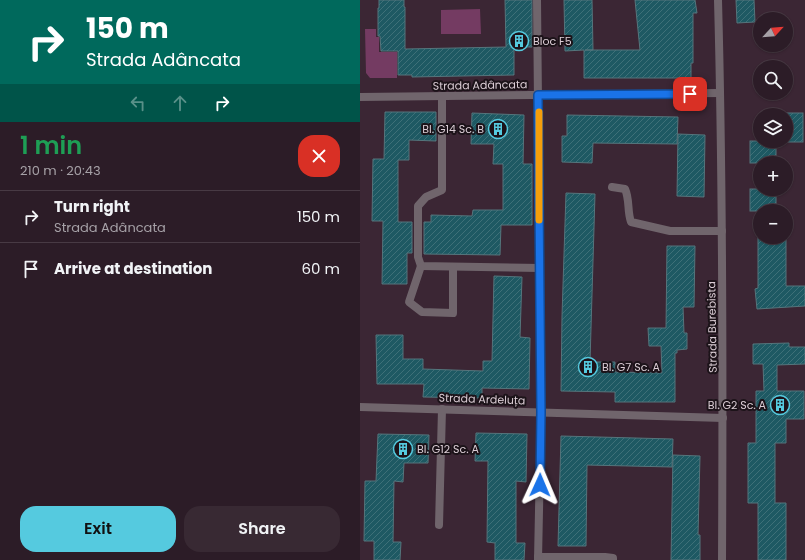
<!DOCTYPE html>
<meta charset="utf-8">
<style>
body{margin:0;font-family:Poppins,sans-serif;background:#382933;color:#f1f3f6;height:100vh;display:flex;flex-direction:column;font-size:15px;white-space:nowrap}
*{box-sizing:border-box;margin:0}
p{font-size:13px;color:#a6a1a7}
.icon{flex:none;width:22px;height:22px;fill:none;stroke:currentColor;stroke-width:2;stroke-linecap:round;stroke-linejoin:round}
.map{position:relative;flex:1;overflow:hidden}
.sheet{display:flex;flex-direction:column;background:#2c1c27;width:360px}
.sheet>*{flex:none}
.hud{background:#00695c;color:#fff;overflow:hidden}
.needle{width:26px;rotate:64deg}
.fabs{position:absolute;left:393px;top:12px;display:grid;gap:8px}
.fabs a{display:grid;place-items:center;width:40px;height:40px;border-radius:50%;background:#2c1c27;box-shadow:0 1px 3px #0004,0 0 0 1px #483a44;font-size:20px}
.pin{position:absolute;display:grid;place-items:center;width:34px;height:34px;color:#fff;margin:-17px;border-radius:8px;box-shadow:0 2px 6px #0006}
.me{position:absolute;width:44px;margin:-22px;rotate:1deg;stroke-linejoin:round;filter:drop-shadow(0 0 3px #0008)}
.turn{display:flex;align-items:center;gap:14px;height:84px;padding:0 20px;font-size:18px}
.turn .icon{width:52px;height:52px;stroke-width:2.5}
.turn b{display:block;font-size:28px;line-height:34px}
.lanes{display:flex;align-items:center;height:38px;padding:0 20px;background:#0003;justify-content:center;gap:20px;direction:ltr}
.lanes .off{opacity:.35}
.round{display:grid;place-items:center;flex:none;width:42px;height:42px;border-radius:16px;background:#382933}
.head{display:flex;align-items:center;justify-content:space-between;height:68px;padding:0 20px}
h1{font-size:24px;font-weight:600;line-height:30px;color:#1e9e55}
.cta{display:flex;gap:8px;margin-top:auto;padding:8px 20px}
.cta a{flex:1;height:46px;border-radius:16px;background:#55cadf;color:#111;font-size:16px;font-weight:600;line-height:46px;text-align:center}
.cta a+a{background:#382933;color:#f1f3f6}
ul{padding:0;list-style:none}
li{display:flex;align-items:center;gap:12px;height:52px;padding:0 20px;border-top:1px solid #483a44}
li div{flex:1}
li b{display:block;font-size:15px}
li em{font-style:normal}
main{display:flex;flex:1;min-height:0}
.map>svg:first-child{display:block}
</style>
<main>
<section class="sheet">
<div class="hud">
<div class="turn"><svg class="icon" aria-label="right" viewBox="0 0 24 24"><path d="M7 20v-9h11M14 6l5 5-5 5"/></svg><div><b>150 m</b>Strada Adâncata</div></div>
<div class="lanes"><svg class="icon off" aria-label="left" viewBox="0 0 24 24"><path d="M17 20v-9H6M10 6l-5 5 5 5"/></svg><svg class="icon off" aria-label="ahead" viewBox="0 0 24 24"><path d="M12 20V5M6 11l6-6 6 6"/></svg><svg class="icon" aria-label="right" viewBox="0 0 24 24"><path d="M7 20v-9h11M14 6l5 5-5 5"/></svg></div>
</div>
<div class="head"><div><h1>1 min</h1><p>210 m · 20:43</p></div><a class="round" style="background:#d93025;color:#fff"><svg class="icon" aria-label="close" viewBox="0 0 24 24"><path d="M6 6l12 12M18 6L6 18"/></svg></a></div>
<ul>
<li><svg class="icon" aria-label="right" viewBox="0 0 24 24"><path d="M7 20v-9h11M14 6l5 5-5 5"/></svg><div><b>Turn right</b><p>Strada Adâncata</p></div><em>150 m</em></li>
<li><svg class="icon" aria-label="arrive" viewBox="0 0 24 24"><path d="M6 21V4h12l-3 4 3 4H6"/></svg><div><b>Arrive at destination</b></div><em>60 m</em></li>
</ul>
<div class="cta"><a>Exit</a><a>Share</a></div>
</section>
<div class="map">
<svg width="445" height="560" viewBox="0 0 445 560">
<defs>
<pattern id="building-hatch" width="6" height="6" patternUnits="userSpaceOnUse"><rect width="6" height="6" fill="#1e5963"/><path d="M-1 1l2-2M0 6l6-6M5 7l2-2" fill="none" stroke="#3e7078"/></pattern>
</defs>
<rect width="100%" height="100%" fill="#3b2634"/>
<g fill="#743b62">
<path d="M 120,9 L 121,34 L 81,34 L 81,10 Z"/>
<path d="M 5,29 L 16,29 L 16,37 L 19,37 L 19,52 L 37,52 L 37,78 L 10,78 L 6,73 Z"/>
</g>
<g fill="url(#building-hatch)" stroke="#55757c">
<path d="M 19,0 L 44,0 L 44,7 L 45,7 L 45,49 L 146,47 L 145,0 L 172,0 L 172,47 L 154,47 L 154,75 L 52,77 L 52,75 L 38,75 L 38,51 L 21,51 L 20,36 L 18,36 L 18,8 L 19,8 Z"/>
<path d="M 204,0 L 232,0 L 233,50 L 225,50 L 280,50 L 275,0 L 335,0 L 337,13 L 333,13 L 333,63 L 331,63 L 331,78 L 224,78 L 224,50 L 205,51 Z"/>
<path d="M 376,0 L 394,0 L 395,22 L 377,23 Z"/>
<path d="M 25,112 L 76,112 L 76,141 L 49,140 L 49,160 L 38,160 L 38,222 L 52,222 L 52,253 L 47,253 L 47,284 L 22,284 L 23,221 L 12,221 L 13,159 L 24,159 Z"/>
<path d="M 112,113 L 164,115 L 163,164 L 172,164 L 172,225 L 141,225 L 140,255 L 64,254 L 64,222 L 71,222 L 71,215 L 112,216 L 113,210 L 143,210 L 143,164 L 133,164 L 134,144 L 111,144 Z"/>
<rect x="426" y="113" width="17" height="29"/>
<path d="M 207,115 L 318,117 L 317,144 L 233,143 L 232,163 L 202,162 L 202,136 L 207,136 Z"/>
<path d="M 318,134 L 345,135 L 344,197 L 317,196 Z"/>
<rect x="390" y="141" width="26" height="22"/>
<rect x="390" y="189" width="26" height="22"/>
<path d="M 206,193 L 235,194 L 230,362 L 255,362 L 255,372 L 302,373 L 301,346 L 289,346 L 288,328 L 306,328 L 307,246 L 335,246 L 334,307 L 323,307 L 324,333 L 327,333 L 327,349 L 317,350 L 317,353 L 315,353 L 315,402 L 255,402 L 255,392 L 201,391 L 202,316 Z"/>
<path d="M 398,237 L 426,237 L 426,286 L 445,286 L 445,306 L 397,309 L 395,289 L 398,288 Z"/>
<path d="M 134,276 L 162,277 L 160,337 L 170,338 L 169,389 L 122,388 L 122,398 L 63,397 L 64,384 L 17,384 L 16,335 L 43,335 L 43,359 L 63,359 L 63,369 L 123,371 L 123,361 L 132,361 Z"/>
<path d="M 429,343 L 429,347 L 445,347 L 445,364 L 417,365 L 417,391 L 444,391 L 444,419 L 426,419 L 426,443 L 415,443 L 415,503 L 426,503 L 426,560 L 398,560 L 398,503 L 388,503 L 388,443 L 396,443 L 396,391 L 404,391 L 403,364 L 393,364 L 393,344 Z"/>
<path d="M 116,433 L 167,434 L 166,482 L 156,481 L 156,543 L 165,543 L 164,560 L 135,560 L 135,543 L 127,542 L 128,461 L 115,461 Z"/>
<path d="M 18,434 L 69,435 L 68,463 L 44,463 L 43,482 L 34,481 L 33,542 L 41,542 L 40,560 L 14,560 L 14,541 L 4,541 L 5,481 L 16,481 Z"/>
<path d="M 201,436 L 313,439 L 312,467 L 227,465 L 226,546 L 198,546 Z"/>
<path d="M 313,455 L 340,456 L 338,535 L 340,535 L 340,560 L 311,560 Z"/>
</g>
<g fill="none" stroke-linecap="round" stroke-linejoin="round">
<g stroke="#70656c" stroke-width="8">
<path d="M 82,96 L 82,190 L 66,197 L 58,206 L 58,257 L 61,266 L 180,268"/>
<path d="M 252,187 L 265,189 C 270,200 267,211 271,222 L 310,231 L 362,231"/>
<path d="M 61,266 L 49,302 L 62,312 L 93,313 L 93,267"/>
<path d="M 79,525 L 82,409"/>
<path d="M 178,557 L 245,557 L 253,558 L 253,560"/>
</g>
<g stroke="#70656c" stroke-width="8">
<path d="M 177,0 L 181,412 L 178,560"/>
<path d="M 358,0 C 363,187 363,373 362,560"/>
<path d="M 0,97 L 360,93"/>
<path d="M 0,407 L 363,418"/>
</g>
</g>
<g fill="none" stroke-linecap="round" stroke-linejoin="round">
<g stroke="#114b97" stroke-width="10">
<path id="route" d="M 180,485 L 181,412 L 178,95 L 330,94"/>
</g>
<use href="#route" stroke="#1a73e8" stroke-width="7"/>
<path stroke="#f59e0b" stroke-width="7" d="M 179,112 L 179,220"/>
</g>
<defs>
<g id="building-ring" transform="scale(1)"><circle r="9.5" fill="#1c1319" stroke="#55cadf" stroke-width="1.5"/><path d="M-4-6H4V6H1V3H-1V6H-4ZM-2.5-4.3h1.7v1.8h-1.7ZM.8-4.3h1.7v1.8H.8ZM-2.5-1h1.7V.8h-1.7ZM.8-1h1.7V.8H.8Z" fill="#55cadf"/></g>
</defs>
<g fill-rule="evenodd">
<use href="#building-ring" x="159" y="41"/>
<use href="#building-ring" x="138" y="129"/>
<use href="#building-ring" x="228" y="367"/>
<use href="#building-ring" x="420" y="405"/>
<use href="#building-ring" x="43" y="449"/>
</g>
<g text-anchor="middle" dominant-baseline="central" stroke-width="4" stroke-linejoin="round" paint-order="stroke">
<g font-size="11" fill="#dbcdd5" stroke="#1c1319" text-anchor="start">
<text x="173" y="41">Bloc F5</text>
<text x="124" y="129" text-anchor="end">Bl. G14 Sc. B</text>
<text x="242" y="367">Bl. G7 Sc. A</text>
<text x="406" y="405" text-anchor="end">Bl. G2 Sc. A</text>
<text x="57" y="449">Bl. G12 Sc. A</text>
</g>
<g font-size="11" fill="#dbcdd5" stroke="#1c1319">
<text transform="translate(120 85) rotate(-1)">Strada Adâncata</text>
<text transform="translate(352 327) rotate(-91)">Strada Burebista</text>
<text transform="translate(122 399) rotate(2)">Strada Ardeluța</text>
</g>
</g>
</svg>
<div class="fabs">
<a><svg class="needle" viewBox="-14 -14 28 28"><path d="M0-13l5 13h-10z" fill="#e53935"/><path d="M0 13l5-13h-10z" fill="#a6a1a7"/></svg></a>
<a><svg class="icon" aria-label="search" viewBox="0 0 24 24"><circle cx="10" cy="10" r="6"/><path d="M15 15l6 6"/></svg></a>
<a><svg class="icon" aria-label="layers" viewBox="0 0 24 24"><path d="M12 4l9 5-9 5-9-5zM3 14l9 5 9-5"/></svg></a>
<a>+</a>
<a>−</a>
</div>
<div class="pin" style="left:330px;top:94px;background:#d93025"><svg class="icon" aria-label="arrive" viewBox="0 0 24 24"><path d="M6 21V4h12l-3 4 3 4H6"/></svg></div>
<svg class="me" style="left:180px;top:485px" viewBox="-20 -20 40 40"><path d="M0-17L14 15 0 8-14 15z" fill="#1a73e8" stroke="#fff" stroke-width="4"/></svg>
</div>
</main>
